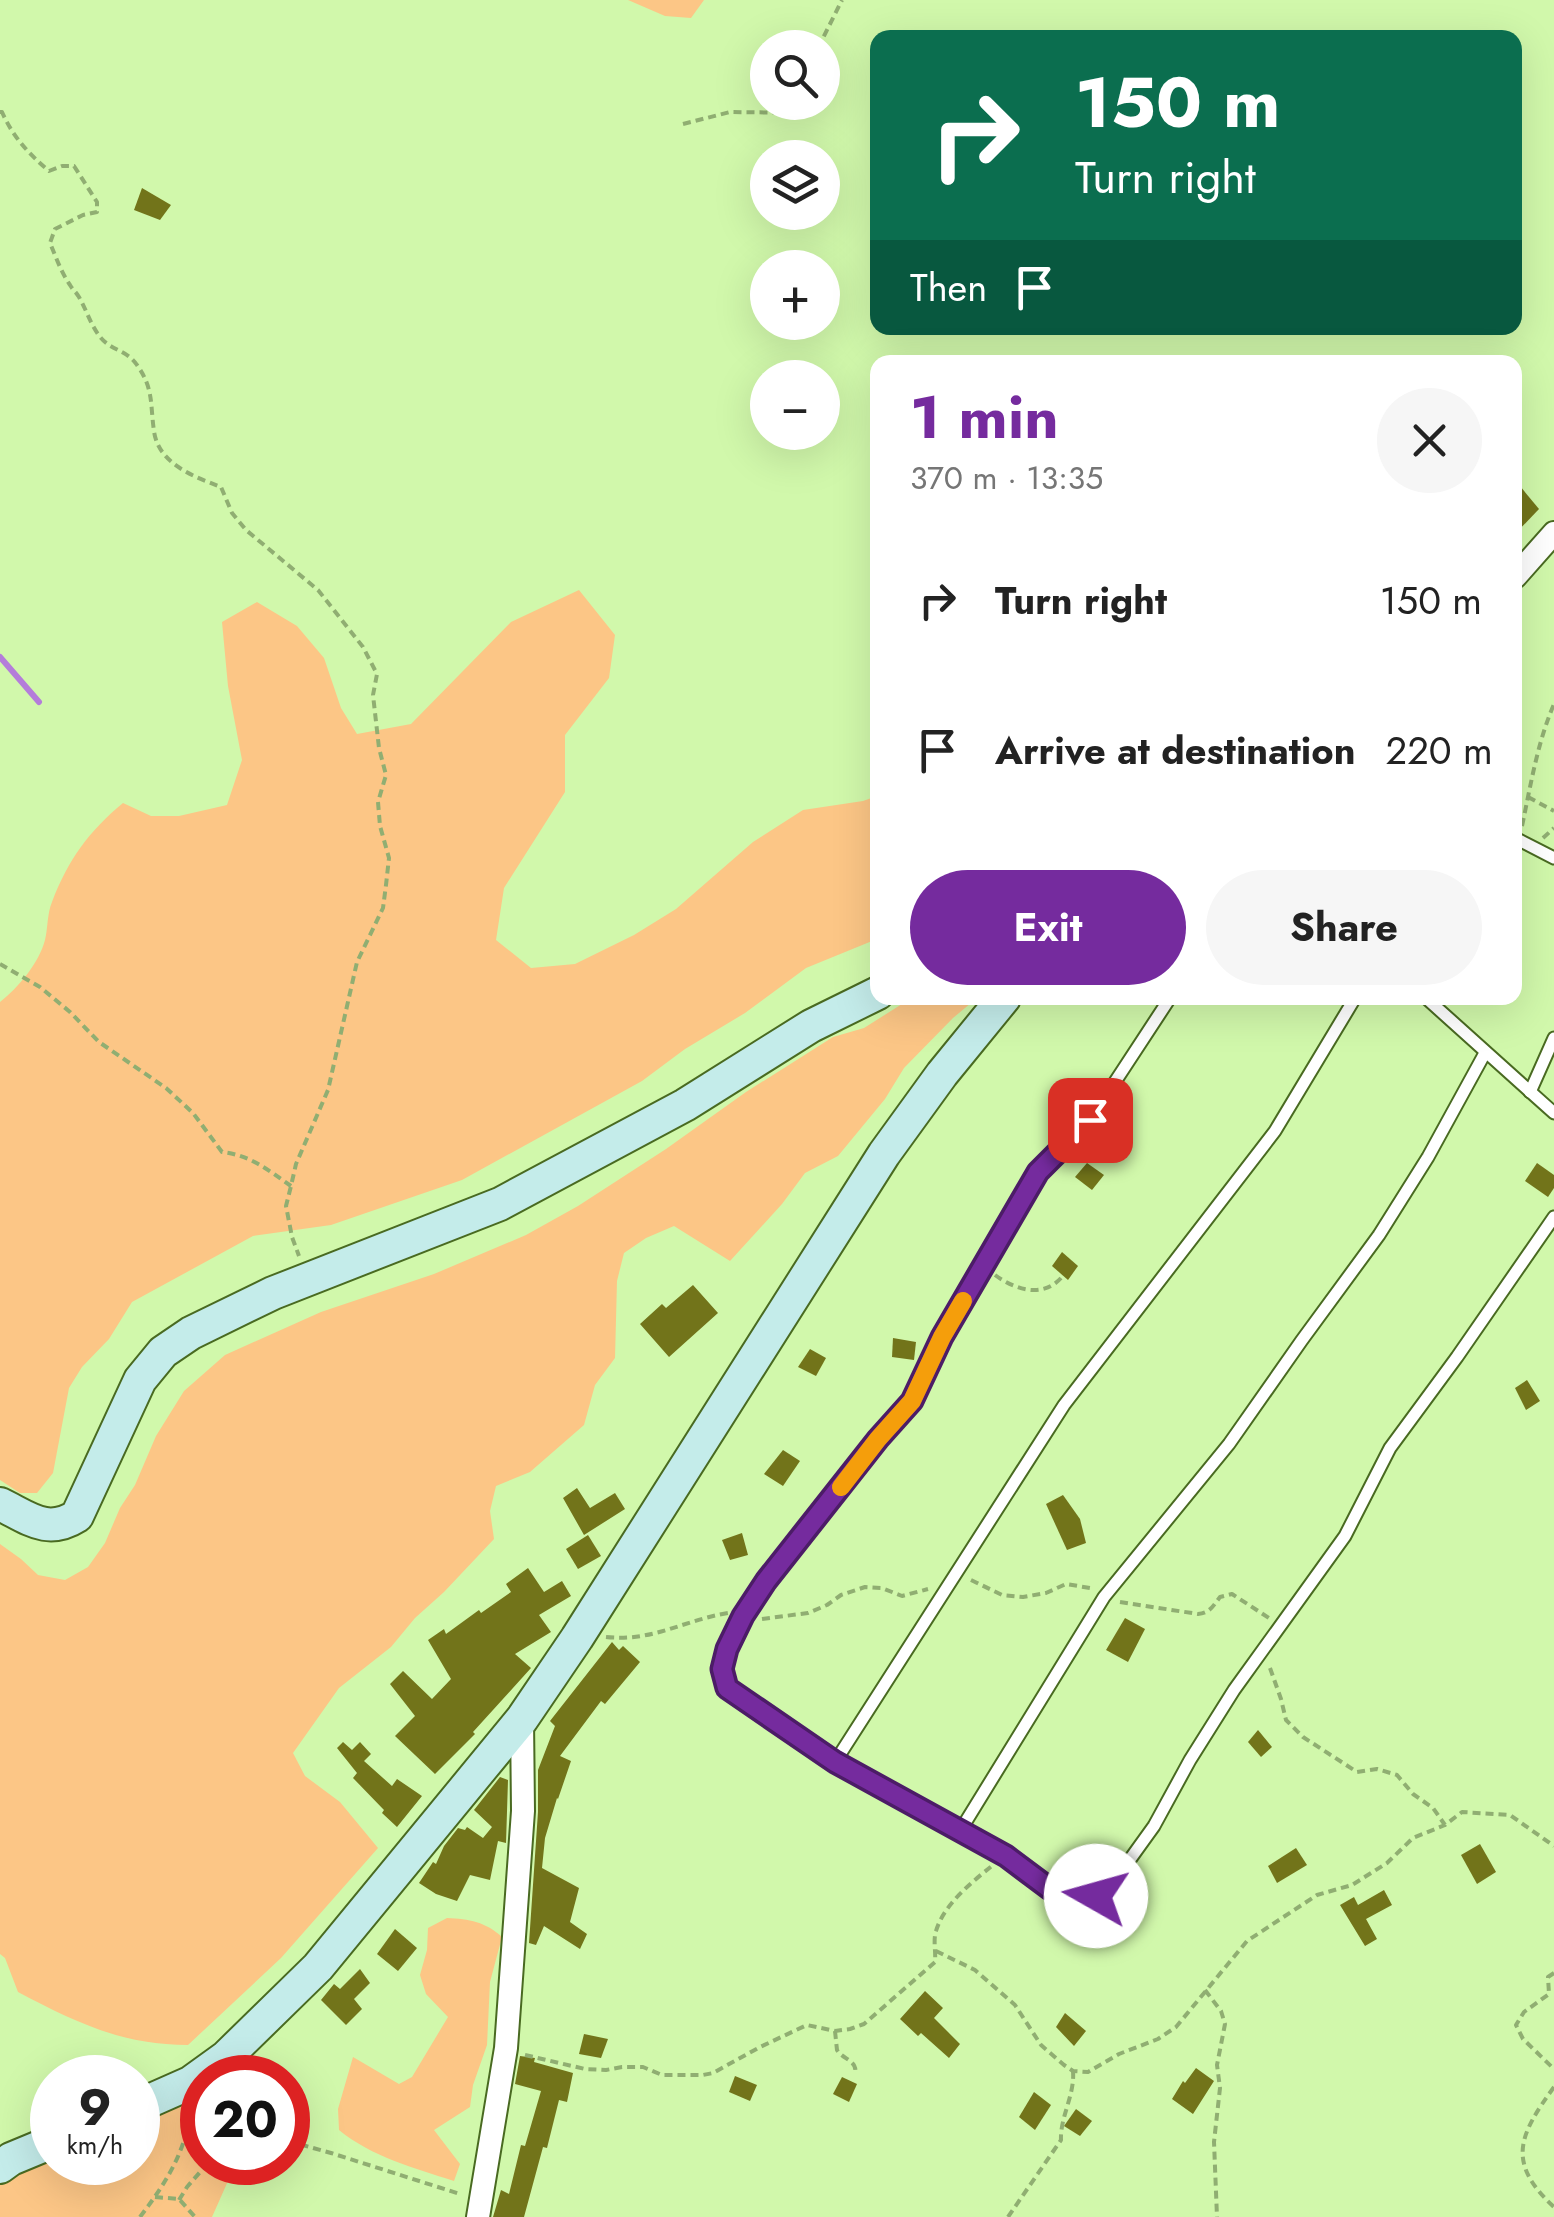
<!DOCTYPE html>
<meta charset="utf-8">
<style>
body{margin:0;font-family:Jost,sans-serif;background:#f6f6f6;color:#222;height:100vh;display:flex;flex-direction:column;font-size:38px;white-space:nowrap}
*{box-sizing:border-box;margin:0}
p{font-size:32px;color:#767676}
.icon{flex:none;width:55px;height:55px;fill:none;stroke:currentColor;stroke-width:2;stroke-linecap:round;stroke-linejoin:round}
.map{position:relative;flex:1;overflow:hidden}
.sheet{position:absolute;left:870px;top:355px;width:652px;height:650px;display:flex;flex-direction:column;background:#fff;border-radius:20px;box-shadow:0 10px 40px #0002}
.sheet>*{flex:none}
.banner{position:absolute;left:870px;top:30px;width:652px;height:305px;border-radius:20px;box-shadow:0 10px 40px #0002;background:#0b6e4f;color:#fff;overflow:hidden}
.buttons{position:absolute;left:750px;top:30px;display:grid;gap:20px}
.buttons a{display:grid;place-items:center;width:90px;height:90px;border-radius:50%;background:#fff;box-shadow:0 10px 40px #0002;font-size:50px}
.speed{position:absolute;left:30px;top:2055px;display:flex;gap:20px;font-size:50px;font-weight:700;text-align:center}
.speed>*{display:grid;place-content:center;width:130px;height:130px;border-radius:50%;background:#fff;box-shadow:0 10px 40px #0002;line-height:1}
.speed small{font-size:25px;font-weight:400}
.speed .limit{border:15px solid #d22;background:#fff;color:#111}
.pin{position:absolute;display:grid;place-items:center;width:85px;height:85px;color:#fff;margin:-42px;border-radius:20px;box-shadow:0 5px 15px #0006}
.me{position:absolute;width:110px;margin:-55px;rotate:277deg;stroke-linejoin:round;filter:drop-shadow(0 0 8px #0008)}
.turn{display:flex;align-items:center;gap:35px;height:210px;padding:0 40px;font-size:45px}
.turn .icon{width:130px;height:130px;stroke-width:2.5}
.turn b{display:block;font-size:70px;line-height:85px}
.then{display:flex;align-items:center;height:95px;padding:0 40px;background:#0003;gap:20px;font-size:38px}
.round{display:grid;place-items:center;flex:none;width:105px;height:105px;border-radius:52px;background:#f6f6f6}
.headline{display:flex;align-items:center;justify-content:space-between;height:170px;padding:0 40px}
h1{font-size:60px;font-weight:700;line-height:75px;color:#752b9e}
.cta{display:flex;gap:20px;margin-top:auto;padding:20px 40px}
.cta a{flex:1;height:115px;border-radius:60px;background:#752b9e;color:#fff;font-size:40px;font-weight:700;line-height:115px;text-align:center}
.cta a+a{background:#f6f6f6;color:#222}
ul{padding:0;list-style:none}
li{display:flex;align-items:center;gap:30px;height:150px;padding:0 40px}
li div{flex:1}
li b{display:block;font-size:38px}
li em{font-style:normal}
.map>svg:first-child{display:block}
</style>
<div class="map">
<svg width="1554" height="2217" viewBox="0 0 1554 2217">
<rect width="100%" height="100%" fill="#d1f8ab"/>
<g fill="#fcc686">
<path d="M 628,0 L 704,0 L 691,18 L 665,16 Z"/>
<path d="M 579,590 L 615,635 L 609,678 L 565,735 L 565,792 L 504,888 L 496,940 L 531,968 L 575,964 L 634,935 L 676,909 L 753,842 L 803,810 L 863,801 L 877,796 L 877,939 L 806,968 L 745,1013 L 685,1049 L 642,1081 L 462,1180 L 331,1225 L 253,1236 L 132,1302 L 109,1339 L 82,1367 L 69,1388 L 53,1473 L 37,1493 L 20,1493 L 0,1480 L 0,1002 C 18,988 39,963 45,940 C 48,928 47,914 52,902 C 68,860 89,831 123,803 L 151,816 L 179,816 L 227,805 L 242,760 L 228,686 L 222,622 L 257,602 L 297,626 L 324,658 L 341,708 L 357,734 L 411,724 L 511,622 Z"/>
<path d="M 918,998 L 977,998 L 953,1018 L 904,1068 L 885,1099 L 838,1156 L 805,1173 L 782,1204 L 730,1261 L 674,1226 L 646,1238 L 624,1253 L 617,1281 L 615,1358 L 595,1385 L 584,1425 L 530,1472 L 496,1486 L 490,1511 L 494,1539 L 444,1592 L 415,1618 L 391,1647 L 339,1688 L 293,1753 L 305,1776 L 340,1802 L 378,1848 L 281,1958 L 188,2045 C 122,2045 75,2022 18,1992 L 5,1958 L 0,1954 L 0,1544 L 21,1559 L 38,1575 L 65,1580 L 88,1567 L 105,1543 L 120,1508 L 135,1485 L 156,1436 L 184,1391 L 225,1355 L 321,1312 L 434,1274 L 526,1235 L 578,1206 L 666,1149 L 746,1092 L 833,1037 L 864,1028 L 902,1004 Z"/>
<path d="M 447,1918 C 469,1919 486,1922 502,1937 L 490,1982 L 487,2045 L 473,2085 L 470,2107 L 434,2130 L 460,2164 L 454,2181 C 414,2168 372,2157 339,2130 L 338,2109 L 353,2057 L 399,2084 L 412,2077 L 448,2017 L 426,1994 L 420,1975 L 427,1950 L 428,1928 Z"/>
<path d="M 200,2097 L 202,2100 L 202,2162 L 236,2163 L 212,2217 L 0,2217 L 0,2177 L 52,2149 L 52,2162 L 138,2162 L 138,2117 Z"/>
</g>
<g fill="none" stroke-linecap="round" stroke-linejoin="round">
<path stroke="#b47dda" stroke-width="6" d="M 0,657 L 39,702"/>
</g>
<g fill="#72741a">
<path d="M 142,188 L 171,205 L 160,220 L 134,210 Z"/>
<path d="M 1515,480 L 1539,509 L 1515,534 Z"/>
<path d="M 1087,1163 L 1104,1175 L 1092,1190 L 1075,1177 Z"/>
<path d="M 1537,1163 L 1554,1175 L 1554,1188 L 1548,1197 L 1525,1181 Z"/>
<path d="M 1062,1252 L 1078,1266 L 1068,1280 L 1052,1266 Z"/>
<path d="M 693,1285 L 718,1313 L 669,1357 L 640,1324 L 662,1304 L 666,1308 Z"/>
<path d="M 893,1338 L 916,1342 L 914,1360 L 892,1357 Z"/>
<path d="M 810,1349 L 826,1358 L 816,1376 L 798,1367 Z"/>
<path d="M 1527,1380 L 1540,1401 L 1526,1410 L 1515,1388 Z"/>
<path d="M 783,1450 L 800,1461 L 783,1486 L 764,1474 Z"/>
<path d="M 577,1488 L 590,1508 L 615,1493 L 625,1509 L 584,1535 L 563,1498 Z"/>
<path d="M 1063,1495 L 1080,1519 L 1086,1543 L 1067,1550 L 1046,1504 Z"/>
<path d="M 742,1533 L 748,1555 L 730,1560 L 722,1540 Z"/>
<path d="M 588,1535 L 601,1556 L 578,1569 L 566,1549 Z"/>
<path d="M 528,1568 L 544,1592 L 562,1581 L 571,1596 L 539,1615 L 551,1632 L 515,1654 L 531,1668 L 473,1732 L 475,1734 L 435,1774 L 395,1736 L 415,1716 L 390,1684 L 403,1671 L 432,1699 L 451,1679 L 428,1640 L 444,1629 L 446,1634 L 479,1610 L 481,1613 L 511,1592 L 506,1584 Z"/>
<path d="M 1125,1618 L 1145,1629 L 1128,1662 L 1106,1650 Z"/>
<path d="M 612,1642 L 619,1650 L 623,1646 L 640,1662 L 605,1704 L 601,1701 L 560,1756 L 571,1761 L 558,1799 L 557,1798 L 545,1838 L 542,1868 L 579,1888 L 570,1922 L 587,1934 L 580,1949 L 544,1926 L 536,1945 L 529,1943 L 538,1812 L 538,1770 L 555,1726 L 550,1721 Z"/>
<path d="M 1258,1730 L 1272,1747 L 1261,1757 L 1248,1742 Z"/>
<path d="M 343,1742 L 352,1750 L 360,1742 L 371,1754 L 364,1761 L 392,1786 L 397,1779 L 422,1796 L 397,1827 L 382,1813 L 384,1810 L 353,1778 L 357,1773 L 337,1748 Z"/>
<path d="M 500,1777 L 508,1780 L 506,1843 L 498,1841 L 490,1880 L 470,1875 L 457,1901 L 436,1894 L 419,1883 L 433,1862 L 436,1864 L 444,1846 L 458,1828 L 465,1830 L 467,1827 L 483,1838 L 492,1827 L 474,1810 Z"/>
<path d="M 1480,1844 L 1496,1872 L 1477,1884 L 1461,1855 Z"/>
<path d="M 1296,1848 L 1307,1865 L 1277,1883 L 1268,1866 Z"/>
<path d="M 1384,1890 L 1392,1905 L 1366,1919 L 1377,1939 L 1365,1946 L 1340,1905 L 1354,1897 L 1358,1905 Z"/>
<path d="M 395,1929 L 417,1948 L 398,1971 L 377,1954 Z"/>
<path d="M 360,1969 L 370,1983 L 354,1999 L 362,2009 L 346,2025 L 321,2000 L 334,1984 L 340,1989 Z"/>
<path d="M 925,1991 L 943,2008 L 934,2018 L 960,2044 L 949,2058 L 921,2033 L 918,2036 L 900,2019 Z"/>
<path d="M 1065,2013 L 1086,2031 L 1074,2046 L 1056,2027 Z"/>
<path d="M 584,2034 L 608,2039 L 601,2058 L 579,2054 Z"/>
<path d="M 520,2056 L 535,2058 L 534,2062 L 573,2073 L 567,2102 L 559,2100 L 547,2148 L 543,2147 L 524,2217 L 493,2217 L 501,2190 L 509,2194 L 521,2145 L 525,2146 L 541,2091 L 515,2084 Z"/>
<path d="M 1196,2068 L 1214,2081 L 1193,2114 L 1172,2099 L 1183,2081 L 1185,2083 Z"/>
<path d="M 735,2076 L 757,2085 L 750,2101 L 729,2092 Z"/>
<path d="M 842,2077 L 857,2084 L 849,2102 L 833,2094 Z"/>
<path d="M 1034,2092 L 1051,2105 L 1035,2130 L 1019,2117 Z"/>
<path d="M 1076,2109 L 1092,2121 L 1080,2136 L 1064,2126 Z"/>
</g>
<g fill="none" stroke-linecap="round" stroke-linejoin="round">
<g stroke="#496a21" stroke-width="15">
<g id="lane">
<path d="M 1515,838 L 1554,858"/>
<path d="M 1170,998 L 1090,1120 L 1038,1171 L 942,1337 L 912,1401 L 878,1439 L 766,1581 L 743,1616 L 727,1649 L 722,1669 L 727,1688 L 835,1762 L 1006,1856 L 1050,1889 L 1075,1902 L 1084,1903 L 1096,1895 L 1118,1876 L 1154,1826 L 1190,1760 L 1234,1690 L 1345,1536 L 1390,1448 L 1457,1357 L 1554,1217"/>
<path d="M 1426,998 L 1554,1113"/>
<path d="M 1530,1092 L 1554,1038"/>
<path d="M 835,1762 L 1064,1405 L 1275,1131 L 1355,998"/>
<path d="M 960,1831 L 1104,1597 L 1229,1444 L 1302,1340 L 1379,1235 L 1428,1157 L 1485,1053"/>
</g>
</g>
<g stroke="#496a21" stroke-width="26">
<g id="street">
<path d="M 1515,577 L 1554,533"/>
<path d="M 478,2217 L 506,2048 L 523,1811 L 522,1719"/>
</g>
</g>
<g stroke="#496a21" stroke-width="36">
<g id="secondary">
<path d="M 0,1504 C 29,1518 47,1535 77,1516 L 140,1380 L 163,1352 L 191,1333 L 273,1293 L 500,1204 L 685,1105 L 811,1026 L 878,993"/>
<path d="M 138,2106 L 190,2083 L 226,2057 L 318,1967 L 522,1719 L 577,1638 L 884,1154 L 942,1074 L 1004,998"/>
<path d="M 0,2167 L 11,2159 L 52,2142"/>
</g>
</g>
<g stroke="#90ae72" stroke-width="4" stroke-dasharray="8 5" stroke-linecap="butt">
<path d="M 818,48 L 842,0"/>
<path d="M 0,112 L 2,112 C 13,137 28,153 49,171 L 62,166 L 74,166 L 97,202 L 97,212 L 83,215 L 55,229 L 50,243 C 56,257 61,272 70,285 C 75,293 74,289 79,297 C 87,311 91,326 101,338 C 112,351 127,350 137,365 C 154,389 150,404 154,431 C 158,464 195,477 221,487 L 232,513 L 246,530 L 318,590 L 363,647 L 377,674 L 373,695 L 379,748 L 386,775 L 378,802 L 380,826 L 389,858 L 386,885 L 383,908 L 357,962 L 328,1090 L 296,1164 L 291,1186 L 286,1206 L 292,1237 L 299,1256"/>
<path d="M 683,124 L 730,112 L 812,113 L 814,102"/>
<path d="M 1528,797 L 1554,811"/>
<path d="M 1522,826 C 1531,784 1537,744 1554,704"/>
<path d="M 1543,838 L 1554,828"/>
<path d="M 0,964 L 40,987 L 70,1012 L 99,1042 L 166,1088 L 193,1113 L 222,1152 C 250,1155 268,1170 291,1186"/>
<path d="M 995,1275 C 1014,1289 1042,1299 1061,1278"/>
<path d="M 971,1580 L 1002,1595 L 1023,1597 L 1046,1593 L 1066,1584 L 1090,1588"/>
<path d="M 1120,1602 L 1198,1614 C 1210,1613 1213,1606 1220,1597 L 1232,1594 L 1269,1618"/>
<path d="M 762,1619 L 808,1613 L 827,1605 L 841,1595 L 865,1587 L 882,1588 L 902,1596 L 928,1589"/>
<path d="M 606,1637 C 653,1642 684,1620 728,1613"/>
<path d="M 1270,1668 L 1281,1699 L 1286,1720 L 1303,1737 L 1357,1772 L 1377,1769 L 1397,1775 L 1413,1794 L 1433,1808 L 1445,1825 L 1462,1812 L 1510,1815 L 1554,1846"/>
<path d="M 936,1951 L 975,1970 L 1015,2005 L 1041,2045 L 1064,2065 L 1073,2071 L 1088,2072 L 1119,2054 L 1158,2039 L 1176,2027 L 1247,1941 L 1317,1895 L 1352,1885 L 1387,1863 L 1413,1838 L 1445,1825"/>
<path d="M 1554,1973 L 1548,1977 L 1549,1994 L 1524,2012 L 1516,2025 L 1523,2039 L 1554,2069"/>
<path d="M 1205,1990 L 1221,2011 L 1225,2024 L 1217,2065 L 1220,2088 L 1214,2142 L 1217,2217"/>
<path d="M 835,2031 L 837,2050 C 843,2060 858,2060 855,2074"/>
<path d="M 525,2055 L 585,2069 L 606,2070 L 622,2067 L 643,2067 L 662,2075 L 703,2075 L 713,2073 L 760,2047 L 807,2025 L 835,2031 L 850,2029 L 864,2024 L 935,1962 C 936,1952 933,1940 936,1931 C 944,1904 972,1882 993,1865"/>
<path d="M 1554,2087 C 1520,2134 1505,2162 1554,2207"/>
<path d="M 288,2141 L 331,2153 L 460,2194"/>
<path d="M 155,2197 L 179,2199 L 195,2217"/>
<path d="M 179,2200 L 187,2187 L 209,2162"/>
<path d="M 140,2217 C 165,2184 187,2151 190,2109"/>
<path d="M 1008,2217 L 1061,2140 C 1060,2117 1075,2095 1073,2071"/>
</g>
<use href="#lane" stroke="#fff" stroke-width="11"/>
<use href="#street" stroke="#fff" stroke-width="22"/>
<use href="#secondary" stroke="#c4ecea" stroke-width="32"/>
</g>
<g fill="none" stroke-linecap="round" stroke-linejoin="round">
<g stroke="#4c1c67" stroke-width="25">
<path id="route" d="M 1090,1120 L 1038,1172 L 942,1337 L 912,1401 L 878,1439 L 766,1581 L 743,1616 L 727,1649 L 722,1669 L 727,1688 L 835,1762 L 1006,1856 L 1050,1889 L 1075,1902 L 1084,1903 L 1096,1896"/>
</g>
<use href="#route" stroke="#752b9e" stroke-width="18"/>
<path stroke="#f59e0b" stroke-width="18" d="M 841,1487 L 878,1439 L 912,1401 L 942,1337 L 963,1301"/>
</g>
</svg>
<div class="buttons">
<a><svg class="icon" aria-label="search" viewBox="0 0 24 24"><circle cx="10" cy="10" r="6"/><path d="M15 15l6 6"/></svg></a>
<a><svg class="icon" aria-label="layers" viewBox="0 0 24 24"><path d="M12 4l9 5-9 5-9-5zM3 14l9 5 9-5"/></svg></a>
<a>+</a>
<a>−</a>
</div>
<div class="speed"><div>9<small>km/h</small></div><div class="limit">20</div></div>
<div class="pin" style="left:1090px;top:1120px;background:#d93025"><svg class="icon" aria-label="arrive" viewBox="0 0 24 24"><path d="M6 21V4h12l-3 4 3 4H6"/></svg></div>
<svg class="me" style="left:1096px;top:1896px" viewBox="-20 -20 40 40"><circle r="19" fill="#fff"/><path d="M0-13L10 11 0 6-10 11z" fill="#752b9e"/></svg>
<div class="banner">
<div class="turn"><svg class="icon" aria-label="right" viewBox="0 0 24 24"><path d="M7 20v-9h11M14 6l5 5-5 5"/></svg><div><b>150 m</b>Turn right</div></div>
<div class="then">Then<svg class="icon" aria-label="arrive" viewBox="0 0 24 24"><path d="M6 21V4h12l-3 4 3 4H6"/></svg></div>
</div>
<section class="sheet">
<div class="headline"><div><h1>1 min</h1><p>370 m · 13:35</p></div><a class="round"><svg class="icon" aria-label="close" viewBox="0 0 24 24"><path d="M6 6l12 12M18 6L6 18"/></svg></a></div>
<ul>
<li><svg class="icon" aria-label="right" viewBox="0 0 24 24"><path d="M7 20v-9h11M14 6l5 5-5 5"/></svg><div><b>Turn right</b></div><em>150 m</em></li>
<li><svg class="icon" aria-label="arrive" viewBox="0 0 24 24"><path d="M6 21V4h12l-3 4 3 4H6"/></svg><div><b>Arrive at destination</b></div><em>220 m</em></li>
</ul>
<div class="cta"><a>Exit</a><a>Share</a></div>
</section>
</div>
